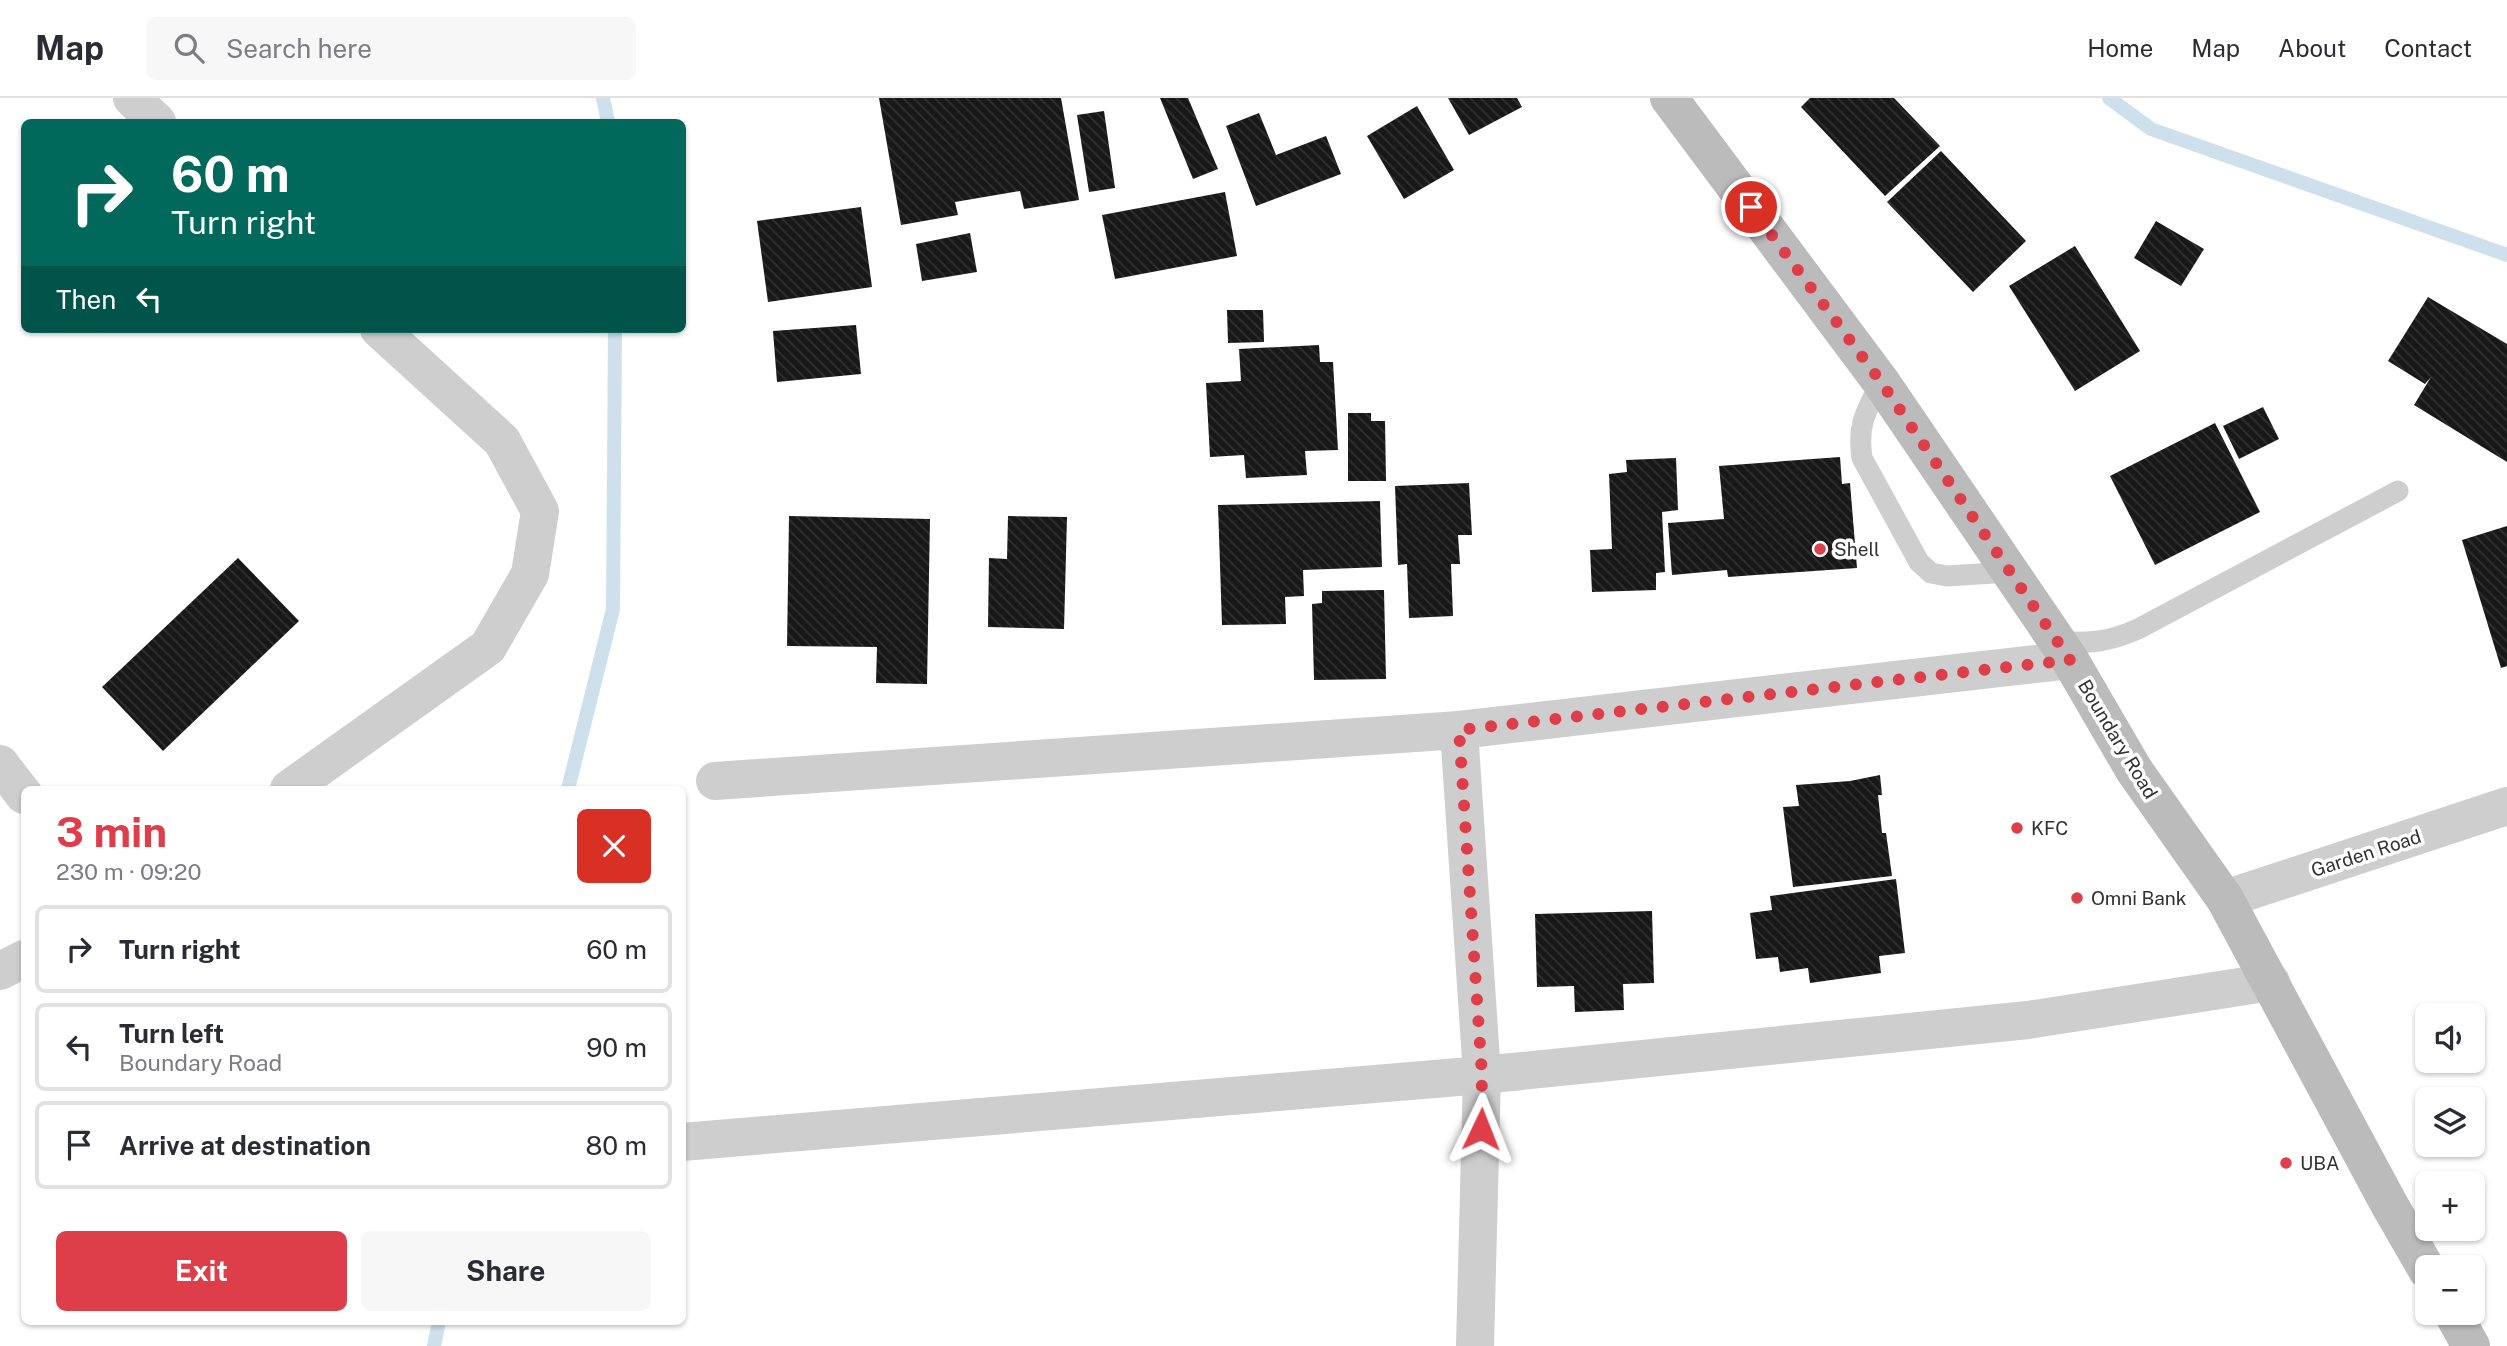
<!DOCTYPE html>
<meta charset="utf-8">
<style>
body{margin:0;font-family:"Public Sans",sans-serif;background:#f7f7f7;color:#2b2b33;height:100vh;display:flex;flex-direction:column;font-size:26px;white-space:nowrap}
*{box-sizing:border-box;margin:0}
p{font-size:23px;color:#7c7c81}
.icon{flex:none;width:38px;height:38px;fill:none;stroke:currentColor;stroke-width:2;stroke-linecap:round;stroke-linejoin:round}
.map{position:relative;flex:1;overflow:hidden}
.details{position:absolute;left:21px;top:688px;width:665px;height:539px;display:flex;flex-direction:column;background:#fff;border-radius:10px;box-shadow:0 2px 5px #0004}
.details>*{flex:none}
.hud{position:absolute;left:21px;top:21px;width:665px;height:214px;border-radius:10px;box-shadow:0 2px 5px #0004;background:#00695c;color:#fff;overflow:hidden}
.fabs{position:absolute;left:2415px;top:905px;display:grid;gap:14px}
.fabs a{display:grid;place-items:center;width:70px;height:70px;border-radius:10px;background:#fff;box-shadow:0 2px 5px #0004;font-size:35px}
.pin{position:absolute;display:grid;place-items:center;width:60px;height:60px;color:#fff;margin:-30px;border:4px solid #fff;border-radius:50%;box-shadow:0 2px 7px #0007}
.me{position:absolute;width:77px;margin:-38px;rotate:2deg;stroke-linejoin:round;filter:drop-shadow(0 0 5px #0008)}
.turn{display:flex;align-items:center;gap:24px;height:147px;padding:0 35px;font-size:32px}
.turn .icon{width:91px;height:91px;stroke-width:2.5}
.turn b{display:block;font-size:49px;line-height:60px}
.then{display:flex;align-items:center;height:66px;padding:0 35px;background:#0003;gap:14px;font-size:26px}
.round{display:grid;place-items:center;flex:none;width:74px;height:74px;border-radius:10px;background:#f7f7f7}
.summary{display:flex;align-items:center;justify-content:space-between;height:119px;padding:0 35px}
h1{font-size:42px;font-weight:700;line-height:52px;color:#de3d4a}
.action{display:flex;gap:14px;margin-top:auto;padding:14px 35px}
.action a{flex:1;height:80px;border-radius:10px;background:#de3d4a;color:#fff;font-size:28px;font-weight:700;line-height:80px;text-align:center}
.action a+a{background:#f7f7f7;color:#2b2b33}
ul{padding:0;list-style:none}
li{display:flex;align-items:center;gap:21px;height:88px;margin:0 14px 10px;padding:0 21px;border:4px solid #e1e1e2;border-radius:10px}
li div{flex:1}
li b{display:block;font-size:26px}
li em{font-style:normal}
header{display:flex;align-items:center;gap:42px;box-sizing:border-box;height:98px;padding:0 35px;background:#fff;border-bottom:2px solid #e1e1e2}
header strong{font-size:33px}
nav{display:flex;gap:38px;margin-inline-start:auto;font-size:24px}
.search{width:490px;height:63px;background:#f7f7f7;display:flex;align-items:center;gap:18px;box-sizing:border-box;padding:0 24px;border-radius:10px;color:#7c7c81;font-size:26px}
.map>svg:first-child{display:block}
</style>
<header>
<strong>Map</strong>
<div class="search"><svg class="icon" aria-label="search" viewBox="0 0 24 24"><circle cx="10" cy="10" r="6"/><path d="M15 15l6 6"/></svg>Search here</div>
<nav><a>Home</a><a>Map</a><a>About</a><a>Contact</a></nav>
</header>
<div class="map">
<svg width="2507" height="1248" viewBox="0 0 2507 1248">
<defs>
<pattern id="building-back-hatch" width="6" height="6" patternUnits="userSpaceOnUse" patternTransform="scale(1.75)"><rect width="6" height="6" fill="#181818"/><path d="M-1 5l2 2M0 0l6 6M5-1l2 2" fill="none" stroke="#313131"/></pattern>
</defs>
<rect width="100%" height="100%" fill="#fff"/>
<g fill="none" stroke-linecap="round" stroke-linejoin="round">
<g stroke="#cee0eb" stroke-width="14">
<path d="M 603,0 L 608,24"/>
<path d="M 2109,0 L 2151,31 L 2507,157"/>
<path d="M 568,691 L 613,511 L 615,231"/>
<path d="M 434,1248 L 439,1223"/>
</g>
</g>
<g fill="url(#building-back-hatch)">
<path d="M 879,0 L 1061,0 L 1079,102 L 1024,111 L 1020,93 L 955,104 L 958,117 L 901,127 Z"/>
<path d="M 1160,0 L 1188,0 L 1218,71 L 1193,81 Z"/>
<path d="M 1448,0 L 1517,0 L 1522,9 L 1469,37 Z"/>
<path d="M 1810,0 L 1894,0 L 1940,48 L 1885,98 L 1801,9 Z"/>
<path d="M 1417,8 L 1454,72 L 1404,101 L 1367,38 Z"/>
<path d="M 1104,13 L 1115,90 L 1089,94 L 1077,17 Z"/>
<path d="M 1259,15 L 1276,57 L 1326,38 L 1341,76 L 1256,108 L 1226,28 Z"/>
<path d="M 1941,53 L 2026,143 L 1973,194 L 1887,104 Z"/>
<path d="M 1225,94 L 1237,158 L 1115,181 L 1102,117 Z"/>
<path d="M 861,109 L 872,189 L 768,204 L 757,123 Z"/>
<path d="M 2156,123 L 2204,151 L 2181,188 L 2134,160 Z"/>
<path d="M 970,135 L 977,174 L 922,183 L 916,146 Z"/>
<path d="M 2075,148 L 2140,253 L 2075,293 L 2009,188 Z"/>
<path d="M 2428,199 L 2507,246 L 2507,364 L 2414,307 L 2431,279 L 2425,286 L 2388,263 Z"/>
<path d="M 1227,212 L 1263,212 L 1264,244 L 1228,245 Z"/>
<path d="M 856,227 L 861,276 L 777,284 L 773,233 Z"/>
<path d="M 1319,247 L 1320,264 L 1333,264 L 1338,352 L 1305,353 L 1307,377 L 1246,380 L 1244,357 L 1210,359 L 1206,285 L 1241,283 L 1239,251 Z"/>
<path d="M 2263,309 L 2279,341 L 2239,361 L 2223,328 Z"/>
<path d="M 1348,315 L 1371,315 L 1371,323 L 1385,323 L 1386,383 L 1348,383 Z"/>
<path d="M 2215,325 L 2260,414 L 2155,467 L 2110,378 Z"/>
<path d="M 1840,359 L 1842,386 L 1850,385 L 1857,470 L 1728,479 L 1727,472 L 1672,477 L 1668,425 L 1724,421 L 1719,368 Z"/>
<path d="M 1676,360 L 1678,412 L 1662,414 L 1665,474 L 1656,475 L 1656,492 L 1592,494 L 1590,452 L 1612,451 L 1609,376 L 1627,374 L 1626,362 Z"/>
<path d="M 1469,385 L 1472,437 L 1458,437 L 1460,466 L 1451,466 L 1453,518 L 1409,520 L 1407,466 L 1398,467 L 1395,388 Z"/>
<path d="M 1380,403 L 1382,469 L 1303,472 L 1304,498 L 1285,499 L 1286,526 L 1222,527 L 1218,407 Z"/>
<path d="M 789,418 L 930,421 L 927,586 L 876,585 L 877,549 L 787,548 Z"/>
<path d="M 1008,418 L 1067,419 L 1064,531 L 988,529 L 989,460 L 1007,461 Z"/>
<path d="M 2507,428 L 2507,568 L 2501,570 L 2462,442 Z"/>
<path d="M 238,460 L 299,523 L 163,653 L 102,589 Z"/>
<path d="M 1384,492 L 1386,581 L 1314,582 L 1312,506 L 1322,505 L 1322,493 Z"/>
<path d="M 1880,677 L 1882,697 L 1878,697 L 1882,735 L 1886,735 L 1892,778 L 1793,789 L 1783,709 L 1799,708 L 1796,687 L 1850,683 Z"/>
<path d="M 1896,781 L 1905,855 L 1879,858 L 1881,875 L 1810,885 L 1808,870 L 1780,874 L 1778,859 L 1756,861 L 1750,815 L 1772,812 L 1770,798 Z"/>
<path d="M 1652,813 L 1654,885 L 1623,886 L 1624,912 L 1575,914 L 1574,888 L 1537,889 L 1535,816 Z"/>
</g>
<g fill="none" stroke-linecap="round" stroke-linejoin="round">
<g stroke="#cecece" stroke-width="21">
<path d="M 1881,284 C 1866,314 1857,325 1862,360 L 1919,464 L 1931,475 L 1947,478 L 2010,474"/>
<path d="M 2057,543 C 2089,546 2109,544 2138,531 L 2398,393"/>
</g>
<g stroke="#cecece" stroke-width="38">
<path d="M 132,0 L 157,24"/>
<path d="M 1459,632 L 1482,977 L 1475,1248"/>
<path d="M 0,666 L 24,697"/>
<path d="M 715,683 L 1459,632 L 2070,562"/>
<path d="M 289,691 L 488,549 L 530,476 L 540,413 L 502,343 L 379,231"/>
<path d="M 2225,801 L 2507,708"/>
<path d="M 0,873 L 24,861"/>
<path d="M 682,1044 L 1482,977 L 2028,922 L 2271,884"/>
</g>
<g stroke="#bbb" stroke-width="38">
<path d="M 1669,0 L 1881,284 L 2070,562 L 2134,672 L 2225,801 L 2389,1106 L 2427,1172"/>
<path d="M 2452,1214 L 2471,1248"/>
</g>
</g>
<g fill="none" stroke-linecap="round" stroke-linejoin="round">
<path stroke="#de3d4a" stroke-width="12" stroke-dasharray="0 21.6" d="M 1481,1031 L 1482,977 L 1459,632 L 2070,562 L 1881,284 L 1751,109"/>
</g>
<g fill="#de3d4a" stroke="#fff" stroke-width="2.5">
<circle cx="1820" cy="451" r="7"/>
<circle cx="2017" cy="730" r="7"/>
<circle cx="2077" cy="800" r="7"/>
<circle cx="2286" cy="1065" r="7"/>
</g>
<g text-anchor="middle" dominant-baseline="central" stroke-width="7" stroke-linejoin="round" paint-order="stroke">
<g font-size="19" fill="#313131" stroke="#fff" text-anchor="start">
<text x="1834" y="451">Shell</text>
<text x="2031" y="730">KFC</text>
<text x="2091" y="800">Omni Bank</text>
<text x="2300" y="1065">UBA</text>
</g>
<g font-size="19" fill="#313131" stroke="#fff">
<text transform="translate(2118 641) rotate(59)">Boundary Road</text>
<text transform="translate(2366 755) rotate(-18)">Garden Road</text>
</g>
</g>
</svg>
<div class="fabs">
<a><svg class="icon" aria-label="sound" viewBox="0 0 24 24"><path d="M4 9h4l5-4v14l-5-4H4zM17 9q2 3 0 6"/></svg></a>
<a><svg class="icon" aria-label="layers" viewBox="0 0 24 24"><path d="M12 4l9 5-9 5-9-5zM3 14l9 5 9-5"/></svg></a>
<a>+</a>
<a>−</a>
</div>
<div class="pin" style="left:1751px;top:109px;background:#d93025"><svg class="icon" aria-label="arrive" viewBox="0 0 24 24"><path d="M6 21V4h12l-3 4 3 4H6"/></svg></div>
<svg class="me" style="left:1481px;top:1031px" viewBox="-20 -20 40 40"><path d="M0-17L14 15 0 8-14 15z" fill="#de3d4a" stroke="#fff" stroke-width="4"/></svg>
<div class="hud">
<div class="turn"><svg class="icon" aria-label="right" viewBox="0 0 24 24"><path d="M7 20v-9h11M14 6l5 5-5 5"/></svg><div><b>60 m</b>Turn right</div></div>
<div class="then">Then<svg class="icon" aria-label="left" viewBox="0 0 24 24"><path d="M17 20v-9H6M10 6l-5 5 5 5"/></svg></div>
</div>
<section class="details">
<div class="summary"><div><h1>3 min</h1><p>230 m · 09:20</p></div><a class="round" style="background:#d93025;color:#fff"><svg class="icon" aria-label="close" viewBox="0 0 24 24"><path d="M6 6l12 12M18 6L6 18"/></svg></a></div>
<ul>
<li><svg class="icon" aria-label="right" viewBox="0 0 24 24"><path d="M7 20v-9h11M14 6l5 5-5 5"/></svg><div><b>Turn right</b></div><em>60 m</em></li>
<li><svg class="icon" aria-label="left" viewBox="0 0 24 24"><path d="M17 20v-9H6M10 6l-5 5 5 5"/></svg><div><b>Turn left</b><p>Boundary Road</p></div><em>90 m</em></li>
<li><svg class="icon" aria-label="arrive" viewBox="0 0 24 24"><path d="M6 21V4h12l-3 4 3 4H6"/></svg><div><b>Arrive at destination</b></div><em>80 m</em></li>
</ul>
<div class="action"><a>Exit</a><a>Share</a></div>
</section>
</div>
